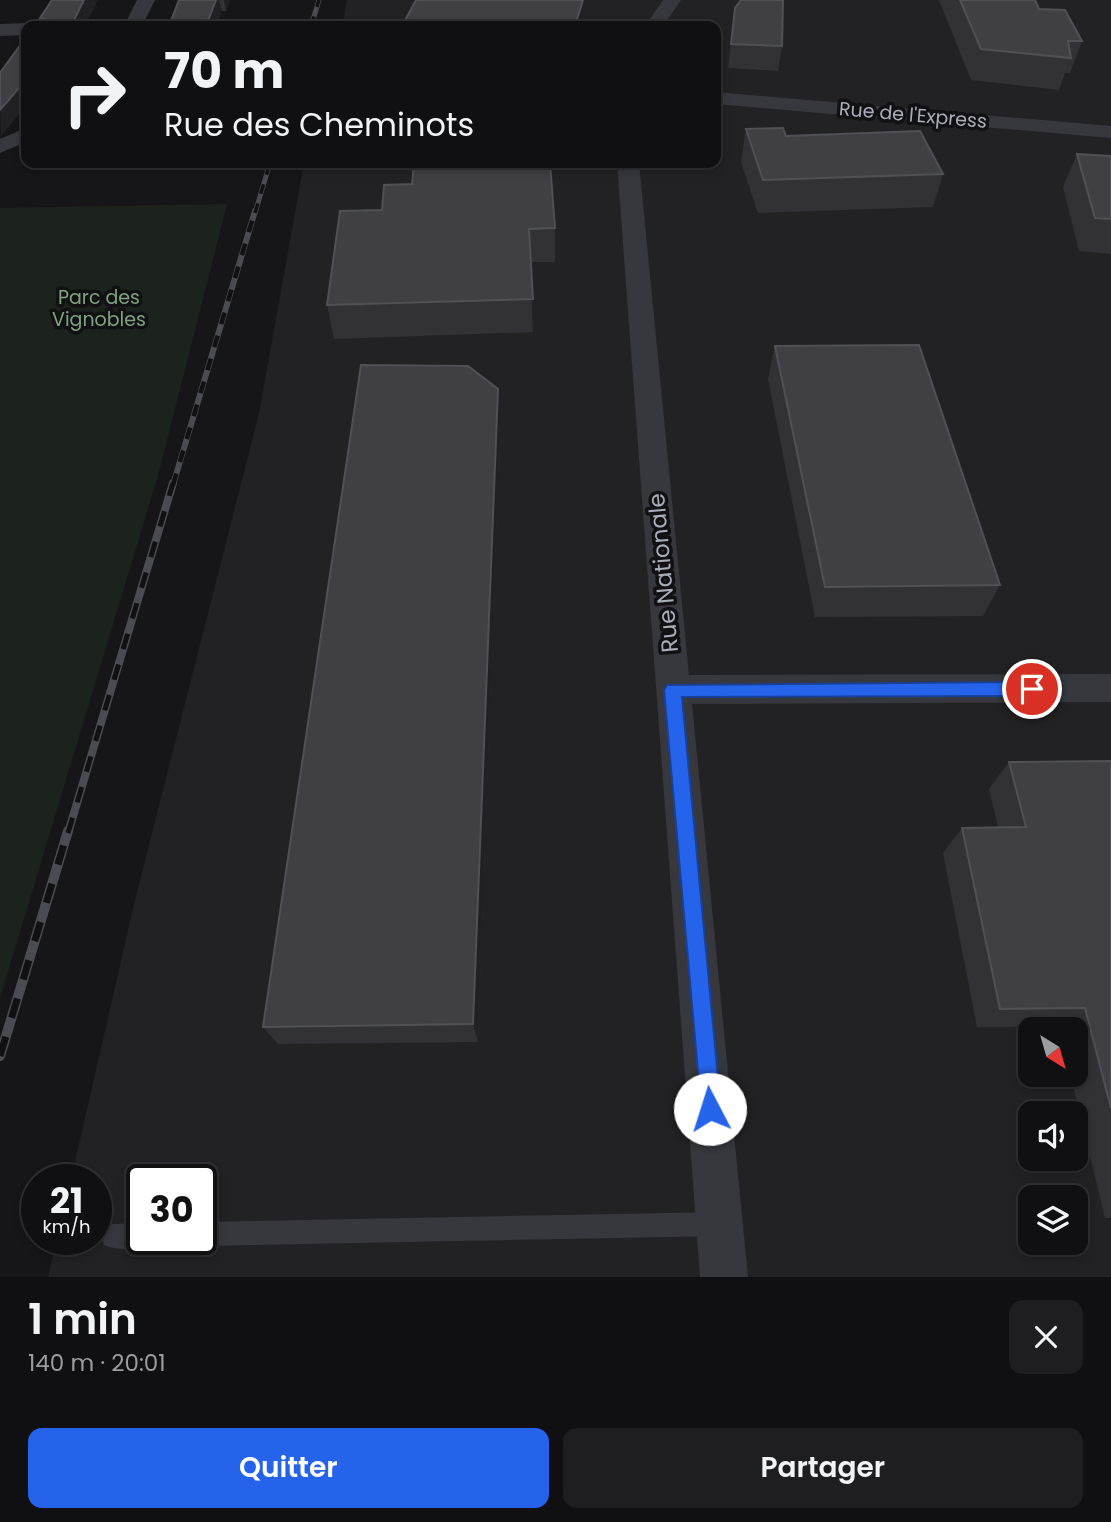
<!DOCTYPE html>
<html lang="fr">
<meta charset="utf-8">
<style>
body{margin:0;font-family:Poppins,sans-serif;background:#1e1e20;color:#f1f3f6;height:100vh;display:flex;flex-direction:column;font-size:26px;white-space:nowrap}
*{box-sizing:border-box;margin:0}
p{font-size:23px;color:#9c9d9f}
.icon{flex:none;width:38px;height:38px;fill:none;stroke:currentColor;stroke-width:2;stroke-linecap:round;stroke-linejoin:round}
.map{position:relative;height:1277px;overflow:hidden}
.sheet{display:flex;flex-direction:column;background:#101012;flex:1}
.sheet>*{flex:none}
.banner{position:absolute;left:21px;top:21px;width:700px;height:147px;border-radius:14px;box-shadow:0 4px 10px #0003,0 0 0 2px #303032;background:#101012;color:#f1f3f6;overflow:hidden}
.needle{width:46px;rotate:143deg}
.tools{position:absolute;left:1018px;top:1017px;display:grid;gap:14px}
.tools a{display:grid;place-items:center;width:70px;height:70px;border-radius:14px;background:#101012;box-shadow:0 4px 10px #0003,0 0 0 2px #303032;font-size:35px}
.speed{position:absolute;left:21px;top:1164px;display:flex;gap:14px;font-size:35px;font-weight:700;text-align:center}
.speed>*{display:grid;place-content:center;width:91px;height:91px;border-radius:50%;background:#101012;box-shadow:0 4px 10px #0003,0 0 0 2px #303032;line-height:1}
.speed small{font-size:18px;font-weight:400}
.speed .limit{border:4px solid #111;border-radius:10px;background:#fff;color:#111}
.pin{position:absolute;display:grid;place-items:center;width:60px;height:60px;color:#fff;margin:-30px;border:4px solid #fff;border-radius:50%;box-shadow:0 2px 7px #0007}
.me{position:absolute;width:77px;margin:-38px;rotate:355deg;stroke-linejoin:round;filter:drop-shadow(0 0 5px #0008)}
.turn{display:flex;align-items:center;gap:24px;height:147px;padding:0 28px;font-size:32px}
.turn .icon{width:91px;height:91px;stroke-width:2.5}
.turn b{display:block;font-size:49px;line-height:60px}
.round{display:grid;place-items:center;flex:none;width:74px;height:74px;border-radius:14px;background:#1e1e20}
.head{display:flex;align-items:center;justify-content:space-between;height:119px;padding:0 28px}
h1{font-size:42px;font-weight:600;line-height:52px}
.button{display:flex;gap:14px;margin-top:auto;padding:14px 28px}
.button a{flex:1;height:80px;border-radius:14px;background:#2563eb;color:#fff;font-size:28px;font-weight:600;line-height:80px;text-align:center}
.button a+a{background:#1e1e20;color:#f1f3f6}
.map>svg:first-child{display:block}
</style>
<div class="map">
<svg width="1111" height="1277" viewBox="0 0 1111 1277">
<rect width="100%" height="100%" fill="#161618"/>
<path fill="#222225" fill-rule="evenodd" d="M 347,0 L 1111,0 L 1111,1277 L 48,1277 L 57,1239 L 96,1239 L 96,1180 L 71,1179 L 135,900 L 259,413 L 304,163 L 716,163 L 716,26 L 342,26 ZM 1031,1029 L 1076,1029 L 1076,1074 L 1031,1074 ZM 1031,1113 L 1076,1113 L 1076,1158 L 1031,1158 ZM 142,1180 L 201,1180 L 201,1239 L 142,1239 ZM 1031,1197 L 1076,1197 L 1076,1242 L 1031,1242 Z"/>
<path fill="#1c231d" d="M 227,204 L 159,472 L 0,998 L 0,208 Z"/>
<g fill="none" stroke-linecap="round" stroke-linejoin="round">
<g fill="#37383d" fill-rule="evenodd">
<path d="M 720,1212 L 729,1215 L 732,1224 L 729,1233 L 720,1236 L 201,1246 L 191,1239 L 201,1239 L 201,1222 Z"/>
<path d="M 142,1223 L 142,1239 L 153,1239 L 151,1244 C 137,1250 118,1251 104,1245 L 101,1236 L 104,1227 L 113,1224 Z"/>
</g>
<g fill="#37383d" fill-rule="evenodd">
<path d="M 137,0 L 155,0 L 142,26 L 124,26 Z"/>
<path d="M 663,0 L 681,0 L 663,26 L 645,26 Z"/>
<path d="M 26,23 L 33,26 L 26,26 L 26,35 L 0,36 L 0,24 Z"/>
<path d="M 716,92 L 1111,126 L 1111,138 L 716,104 Z"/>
<path d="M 26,128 L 26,142 L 0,153 L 0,139 Z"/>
<path d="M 617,163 L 639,163 L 689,675 L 1111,674 L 1111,702 L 692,704 L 748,1277 L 700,1277 Z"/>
</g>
<g stroke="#4a4c52" stroke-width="5">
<g id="rail-far3">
<path d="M 311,26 L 319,0"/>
<path d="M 255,213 L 270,163"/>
</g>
</g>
<g stroke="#4a4c52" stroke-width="6">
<path id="rail-far2" d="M 173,485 L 255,211"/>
</g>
<g stroke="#4a4c52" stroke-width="8">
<path id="rail-far1" d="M 68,833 L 173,483"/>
</g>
<g stroke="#4a4c52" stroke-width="10">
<path id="rail" d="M 0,1056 L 68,831"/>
</g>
<use href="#rail-far3" stroke="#111113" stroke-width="3.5" stroke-dasharray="10" stroke-linecap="butt"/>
<use href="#rail-far2" stroke="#111113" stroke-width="4.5" stroke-dasharray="12" stroke-linecap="butt"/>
<use href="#rail-far1" stroke="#111113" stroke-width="5" stroke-dasharray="16" stroke-linecap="butt"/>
<use href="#rail" stroke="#111113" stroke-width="7" stroke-dasharray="20" stroke-linecap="butt"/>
</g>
<g fill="#323236">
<path d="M 179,0 L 230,0 L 226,11 L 222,11 Z"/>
<path d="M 939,0 L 1035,0 L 1039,9 L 1082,41 L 1070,73 L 1065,73 L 1059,90 L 971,80 Z"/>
<path d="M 735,8 L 782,46 L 778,71 L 728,68 Z"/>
<path d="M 40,18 L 85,26 L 43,26 Z"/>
<path d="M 746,129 L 786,136 L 943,174 L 933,207 L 758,213 L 741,162 Z"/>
<path d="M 1077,154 L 1111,156 L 1111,254 L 1079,251 L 1063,187 Z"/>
<path d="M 382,210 L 555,228 L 555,262 L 530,262 L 533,332 L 334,339 L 327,305 Z"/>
<path d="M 775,346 L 1000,585 L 983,616 L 815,617 L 768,379 Z"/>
<path d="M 500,422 L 478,1042 L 278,1044 L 263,1027 Z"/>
<path d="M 1111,761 L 1111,1218 L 1105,1218 L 1070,1074 L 1076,1074 L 1076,1029 L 1058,1029 L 1058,1027 L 977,1027 L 943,853 L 962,828 L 998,827 L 989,789 L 1009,762 Z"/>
</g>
<g fill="#212124">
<path d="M 84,0 L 98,0 L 85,26 L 73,26 L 72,24 Z"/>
<path d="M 216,0 L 219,0 L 222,11 L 216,26 L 206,26 Z"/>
<path d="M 224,0 L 230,0 L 226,11 Z"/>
<path d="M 583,0 L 582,26 L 575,26 Z"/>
<path d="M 26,80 L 26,106 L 1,136 L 0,110 Z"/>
<path d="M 498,389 L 500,422 L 478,1042 L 473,1024 Z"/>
</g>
<g fill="#3f3f44" stroke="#4f5156" stroke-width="2">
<path d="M 52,0 L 84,0 L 72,24 L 40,18 Z"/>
<path d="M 179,0 L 216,0 L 206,26 L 169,26 Z"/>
<path d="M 416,0 L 583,0 L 575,26 L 402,26 Z"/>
<path d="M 741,0 L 783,0 L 782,46 L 731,44 L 735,8 Z"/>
<path d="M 960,0 L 1035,0 L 1039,9 L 1065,10 L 1082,41 L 1068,41 L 1071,58 L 981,49 Z"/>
<path d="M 26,37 L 26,80 L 0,110 L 0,73 Z"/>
<path d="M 783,128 L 786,136 L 920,131 L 943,174 L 763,180 L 746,129 Z"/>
<path d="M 1077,154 L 1111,156 L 1111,219 L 1095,218 Z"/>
<path d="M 414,163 L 550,163 L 555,228 L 529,229 L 533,299 L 327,305 L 340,211 L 382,210 L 384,185 L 412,184 Z"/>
<path d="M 919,345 L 1000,585 L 825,587 L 775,346 Z"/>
<path d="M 361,365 L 468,366 L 498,389 L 473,1024 L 263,1027 Z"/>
<path d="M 1111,761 L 1111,1108 L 1085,1008 L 1000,1009 L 962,828 L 1026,827 L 1009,762 Z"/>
</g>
<path fill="#2563eb" stroke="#184099" stroke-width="2" d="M 1032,682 L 1041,689 L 1032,696 L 682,697 L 721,1109 L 718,1117 L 710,1120 L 702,1117 L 664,690 L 667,685 Z"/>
<g text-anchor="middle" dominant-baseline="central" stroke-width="7" stroke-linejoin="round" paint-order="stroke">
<g font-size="19" fill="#a8adb8" stroke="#111113">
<text transform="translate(913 115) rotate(5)">Rue de l'Express</text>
</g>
<g font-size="19" fill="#7fa381" stroke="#111113">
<text x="99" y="297">Parc des<tspan x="99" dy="22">Vignobles</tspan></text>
</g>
<g font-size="23" fill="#a8adb8" stroke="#111113">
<text transform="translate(663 573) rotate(-95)">Rue Nationale</text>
</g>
</g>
</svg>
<div class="tools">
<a><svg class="needle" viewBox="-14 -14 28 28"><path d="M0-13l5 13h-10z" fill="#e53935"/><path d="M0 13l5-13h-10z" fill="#9c9d9f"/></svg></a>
<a><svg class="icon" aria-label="sound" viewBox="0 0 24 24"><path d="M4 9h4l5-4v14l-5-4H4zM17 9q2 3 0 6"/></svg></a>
<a><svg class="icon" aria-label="layers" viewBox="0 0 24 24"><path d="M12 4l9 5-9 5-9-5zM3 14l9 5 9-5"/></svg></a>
</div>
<div class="speed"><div>21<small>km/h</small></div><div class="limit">30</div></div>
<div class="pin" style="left:1032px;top:689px;background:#d93025"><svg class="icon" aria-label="arrive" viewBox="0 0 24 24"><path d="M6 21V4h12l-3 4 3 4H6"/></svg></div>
<svg class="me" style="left:710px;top:1109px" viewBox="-20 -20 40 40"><circle r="19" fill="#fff"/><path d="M0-13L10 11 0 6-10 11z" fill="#2563eb"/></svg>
<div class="banner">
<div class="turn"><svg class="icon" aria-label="right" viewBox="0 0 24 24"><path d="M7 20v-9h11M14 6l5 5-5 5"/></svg><div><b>70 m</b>Rue des Cheminots</div></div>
</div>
</div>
<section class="sheet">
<div class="head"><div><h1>1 min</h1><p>140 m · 20:01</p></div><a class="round"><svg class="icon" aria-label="close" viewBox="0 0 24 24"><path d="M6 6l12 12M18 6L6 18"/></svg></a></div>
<div class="button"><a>Quitter</a><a>Partager</a></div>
</section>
